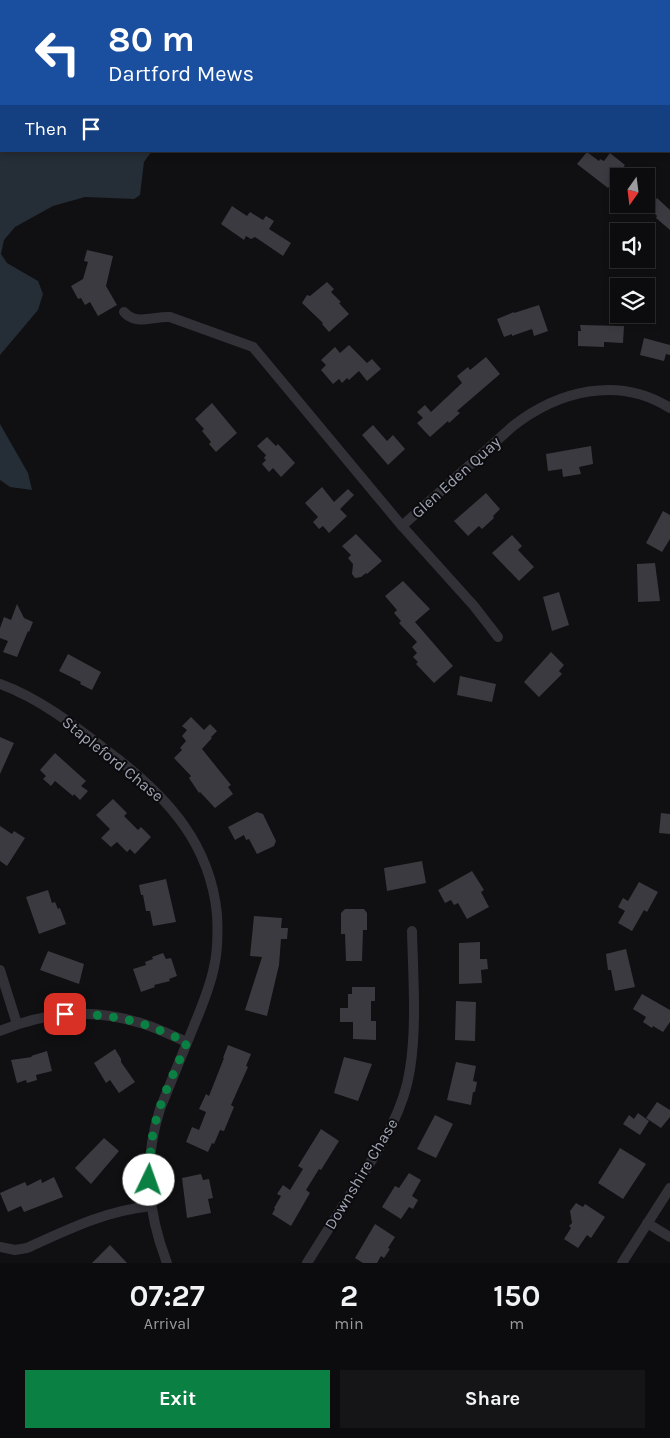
<!DOCTYPE html>
<style>
body{margin:0;font-family:Karla,sans-serif;background:#151517;color:#f1f3f6;height:100vh;display:flex;flex-direction:column;font-size:19px;white-space:nowrap}
*{box-sizing:border-box;margin:0}
p{font-size:16px;color:#9a9b9e}
.icon{flex:none;width:28px;height:28px;fill:none;stroke:currentColor;stroke-width:2;stroke-linecap:round;stroke-linejoin:round}
.map{position:relative;height:1263px;overflow:hidden}
.panel{display:flex;flex-direction:column;background:#0c0c0e;flex:1}
.panel>*{flex:none}
.top-card{position:absolute;left:0px;top:0px;width:670px;height:152px;box-shadow:0 2px 8px #0003,0 0 0 1px #2c2c2e;background:#1a4fa0;color:#fff;overflow:hidden}
.needle{width:32px;rotate:194deg}
.fabs{position:absolute;left:610px;top:168px;display:grid;gap:10px}
.fabs a{display:grid;place-items:center;width:45px;height:45px;border-radius:0px;background:#0c0c0e;box-shadow:0 2px 8px #0003,0 0 0 1px #2c2c2e;font-size:25px}
.pin{position:absolute;display:grid;place-items:center;width:42px;height:42px;color:#fff;margin:-21px;border-radius:10px;box-shadow:0 2px 8px #0006}
.me{position:absolute;width:55px;margin:-28px;rotate:3deg;stroke-linejoin:round;filter:drop-shadow(0 0 4px #0008)}
.turn{display:flex;align-items:center;gap:18px;height:105px;padding:0 25px;font-size:22px}
.turn .icon{width:65px;height:65px;stroke-width:2.5}
.turn b{display:block;font-size:35px;line-height:42px}
.then{display:flex;align-items:center;height:48px;padding:0 25px;background:#0003;gap:10px;font-size:19px}
.eta{display:flex;justify-content:space-evenly;align-items:center;height:85px;text-align:center}
.eta b{font-size:30px;font-weight:700;line-height:35px}
.cta{display:flex;gap:10px;margin-top:auto;padding:10px 25px}
.cta a{flex:1;height:58px;border-radius:0px;background:#0b8043;color:#fff;font-size:20px;font-weight:700;line-height:58px;text-align:center}
.cta a+a{background:#151517;color:#f1f3f6}
.map>svg:first-child{display:block}
</style>
<div class="map">
<svg width="670" height="1263" viewBox="0 0 670 1263">
<rect width="100%" height="100%" fill="#101012"/>
<g fill="#252d36">
<path d="M 0,53 L 1,151 L 152,151 L 144,162 L 140,195 L 134,199 L 85,197 L 53,206 L 15,227 L 4,240 L 1,254 L 7,263 L 38,281 L 43,294 L 38,310 L 0,355 Z"/>
<path d="M 0,424 L 28,473 L 32,490 L 10,487 L 0,480 Z"/>
</g>
<g fill="#3a3a40">
<path d="M 587,152 L 599,161 L 600,159 L 604,161 L 610,153 L 625,165 L 608,188 L 577,164 Z"/>
<path d="M 657,198 L 670,210 L 670,230 L 656,218 L 657,216 L 649,208 Z"/>
<path d="M 232,206 L 247,216 L 250,212 L 263,220 L 266,216 L 274,221 L 269,229 L 291,243 L 283,256 L 255,237 L 251,239 L 246,236 L 244,240 L 221,224 Z"/>
<path d="M 87,250 L 113,256 L 106,286 L 117,305 L 98,316 L 90,302 L 85,305 L 81,298 L 78,299 L 71,286 L 83,279 L 88,262 L 84,261 Z"/>
<path d="M 327,282 L 334,289 L 331,292 L 341,302 L 339,303 L 349,314 L 329,332 L 322,324 L 323,323 L 302,303 L 307,295 L 310,296 Z"/>
<path d="M 539,305 L 548,331 L 534,336 L 532,329 L 512,336 L 512,334 L 504,337 L 497,319 L 514,312 L 514,313 Z"/>
<path d="M 580,325 L 624,326 L 623,343 L 604,342 L 604,347 L 578,346 L 578,331 L 581,331 Z"/>
<path d="M 644,338 L 670,345 L 670,355 L 666,354 L 664,361 L 640,355 Z"/>
<path d="M 349,345 L 367,363 L 372,359 L 381,369 L 367,381 L 359,371 L 349,380 L 347,378 L 342,383 L 339,379 L 333,384 L 321,370 L 326,365 L 321,360 L 335,347 L 340,353 Z"/>
<path d="M 486,357 L 500,374 L 457,411 L 460,413 L 449,423 L 448,421 L 430,437 L 417,423 L 423,418 L 417,412 L 425,405 L 431,412 L 462,383 L 457,376 L 468,367 L 470,370 Z"/>
<path d="M 212,403 L 237,433 L 216,452 L 209,444 L 211,442 L 202,431 L 204,429 L 195,419 Z"/>
<path d="M 373,425 L 387,441 L 393,435 L 405,449 L 388,465 L 362,435 Z"/>
<path d="M 267,437 L 276,446 L 278,444 L 295,463 L 281,477 L 273,468 L 269,472 L 262,464 L 266,460 L 264,458 L 266,455 L 257,446 Z"/>
<path d="M 591,446 L 593,464 L 579,467 L 581,474 L 563,477 L 562,469 L 548,471 L 546,454 Z"/>
<path d="M 322,487 L 334,502 L 348,489 L 354,495 L 340,509 L 347,516 L 329,533 L 323,526 L 319,529 L 313,522 L 318,517 L 305,503 Z"/>
<path d="M 486,493 L 500,509 L 493,516 L 494,518 L 482,529 L 479,526 L 468,536 L 454,521 Z"/>
<path d="M 663,511 L 670,515 L 670,539 L 662,552 L 646,543 Z"/>
<path d="M 356,534 L 382,561 L 367,574 L 366,573 L 361,577 L 355,578 L 352,574 L 353,564 L 348,558 L 351,555 L 342,546 Z"/>
<path d="M 512,535 L 522,546 L 518,550 L 534,567 L 519,581 L 492,553 Z"/>
<path d="M 655,563 L 660,601 L 638,602 L 637,564 Z"/>
<path d="M 403,581 L 430,609 L 415,622 L 453,666 L 434,683 L 416,664 L 418,662 L 413,657 L 417,653 L 412,647 L 417,642 L 399,623 L 401,621 L 394,613 L 397,610 L 385,596 Z"/>
<path d="M 559,592 L 569,625 L 552,631 L 543,597 Z"/>
<path d="M 17,604 L 24,618 L 33,622 L 29,632 L 28,631 L 17,657 L 3,652 L 8,641 L 0,638 L 0,628 L 4,617 L 11,620 Z"/>
<path d="M 551,652 L 564,665 L 559,671 L 562,674 L 539,697 L 524,682 Z"/>
<path d="M 68,654 L 101,672 L 92,690 L 80,684 L 81,682 L 59,671 Z"/>
<path d="M 460,676 L 496,684 L 492,702 L 457,695 Z"/>
<path d="M 191,717 L 204,730 L 210,724 L 217,731 L 211,737 L 212,738 L 202,749 L 231,785 L 228,787 L 233,794 L 215,808 L 200,792 L 199,793 L 189,778 L 191,776 L 174,758 L 182,750 L 180,748 L 186,741 L 182,736 L 187,730 L 182,726 Z"/>
<path d="M 0,737 L 14,743 L 0,774 Z"/>
<path d="M 55,753 L 86,781 L 81,786 L 88,791 L 80,800 L 74,794 L 73,796 L 55,781 L 51,786 L 43,779 L 46,776 L 40,770 Z"/>
<path d="M 113,799 L 127,813 L 124,816 L 138,830 L 141,827 L 151,837 L 135,854 L 130,849 L 127,852 L 117,842 L 111,847 L 101,838 L 110,829 L 96,815 Z"/>
<path d="M 257,812 L 263,814 L 276,841 L 274,846 L 257,854 L 249,839 L 246,840 L 244,835 L 235,840 L 228,827 Z"/>
<path d="M 661,813 L 670,814 L 670,834 L 659,833 Z"/>
<path d="M 0,826 L 12,834 L 14,831 L 25,838 L 7,866 L 0,861 Z"/>
<path d="M 422,861 L 426,883 L 387,891 L 384,868 Z"/>
<path d="M 472,871 L 484,890 L 481,892 L 489,907 L 467,919 L 458,903 L 454,905 L 451,900 L 445,903 L 438,890 Z"/>
<path d="M 166,879 L 176,922 L 153,926 L 150,911 L 146,911 L 143,895 L 141,895 L 139,885 Z"/>
<path d="M 639,882 L 658,892 L 647,912 L 644,910 L 632,931 L 618,923 L 625,911 L 618,907 L 623,898 L 628,901 Z"/>
<path d="M 48,890 L 52,903 L 55,902 L 58,909 L 60,908 L 66,924 L 39,934 L 26,897 Z"/>
<path d="M 345,909 L 364,909 L 367,913 L 367,930 L 363,930 L 362,961 L 346,961 L 345,934 L 341,934 L 341,913 Z"/>
<path d="M 254,916 L 282,918 L 281,928 L 288,928 L 287,939 L 281,939 L 279,965 L 267,1016 L 245,1010 L 262,957 L 250,956 Z"/>
<path d="M 480,942 L 480,959 L 487,959 L 488,969 L 481,970 L 482,983 L 459,984 L 459,943 Z"/>
<path d="M 626,949 L 635,987 L 615,991 L 611,970 L 608,970 L 606,954 Z"/>
<path d="M 48,951 L 84,964 L 79,984 L 40,970 Z"/>
<path d="M 163,953 L 166,959 L 171,958 L 177,976 L 169,979 L 170,981 L 154,985 L 155,987 L 141,992 L 133,969 L 146,965 L 145,962 L 153,959 L 152,957 Z"/>
<path d="M 352,987 L 375,987 L 375,1001 L 371,1001 L 371,1021 L 376,1021 L 376,1040 L 353,1039 L 353,1022 L 340,1022 L 340,1008 L 348,1008 L 348,994 L 352,994 Z"/>
<path d="M 642,994 L 670,1010 L 670,1022 L 663,1032 L 653,1026 L 652,1028 L 643,1022 L 646,1017 L 633,1009 Z"/>
<path d="M 456,1001 L 476,1002 L 475,1041 L 455,1040 Z"/>
<path d="M 228,1045 L 251,1054 L 246,1066 L 248,1067 L 231,1105 L 234,1107 L 224,1131 L 220,1130 L 214,1144 L 212,1143 L 208,1152 L 186,1142 L 192,1127 L 199,1130 L 206,1112 L 199,1109 L 206,1094 L 209,1096 L 224,1058 L 223,1058 Z"/>
<path d="M 115,1049 L 121,1059 L 121,1062 L 135,1082 L 119,1093 L 110,1080 L 106,1083 L 94,1063 Z"/>
<path d="M 47,1051 L 52,1071 L 36,1075 L 37,1080 L 27,1083 L 26,1080 L 17,1083 L 11,1060 L 32,1057 L 31,1056 Z"/>
<path d="M 344,1057 L 372,1064 L 358,1101 L 334,1093 Z"/>
<path d="M 456,1062 L 476,1066 L 473,1081 L 477,1082 L 475,1092 L 473,1092 L 471,1105 L 447,1100 Z"/>
<path d="M 657,1102 L 670,1110 L 670,1117 L 661,1128 L 646,1118 Z"/>
<path d="M 638,1113 L 649,1121 L 640,1135 L 623,1124 L 629,1115 L 634,1119 Z"/>
<path d="M 435,1115 L 453,1124 L 436,1158 L 417,1149 Z"/>
<path d="M 321,1129 L 339,1141 L 321,1170 L 319,1169 L 306,1190 L 310,1193 L 291,1226 L 272,1214 L 275,1209 L 274,1208 L 281,1196 L 277,1194 L 283,1185 L 290,1190 L 303,1169 L 298,1166 Z"/>
<path d="M 104,1138 L 119,1151 L 91,1184 L 75,1168 Z"/>
<path d="M 620,1148 L 646,1164 L 623,1199 L 598,1183 Z"/>
<path d="M 409,1173 L 421,1180 L 412,1196 L 418,1200 L 413,1209 L 409,1207 L 401,1219 L 382,1207 L 395,1186 L 399,1188 Z"/>
<path d="M 201,1174 L 203,1180 L 209,1179 L 213,1198 L 208,1199 L 211,1213 L 187,1218 L 182,1178 Z"/>
<path d="M 54,1177 L 63,1197 L 24,1212 L 21,1206 L 8,1212 L 0,1193 L 25,1182 L 27,1186 L 41,1179 L 42,1183 Z"/>
<path d="M 576,1203 L 583,1207 L 585,1204 L 605,1217 L 591,1238 L 587,1235 L 578,1248 L 564,1239 L 571,1228 L 569,1226 L 572,1223 L 570,1211 Z"/>
<path d="M 375,1224 L 395,1237 L 388,1248 L 390,1249 L 384,1258 L 381,1256 L 377,1263 L 363,1263 L 355,1258 Z"/>
<path d="M 110,1245 L 127,1263 L 92,1263 Z"/>
</g>
<g fill="none" stroke-linecap="round" stroke-linejoin="round">
<g stroke="#313137" stroke-width="10">
<path d="M 669,136 L 670,137"/>
<path d="M 124,312 C 136,326 153,316 170,317 L 253,347 L 402,526 L 474,606 L 498,637"/>
<path d="M 402,526 L 513,426 C 558,391 618,375 670,408"/>
<path d="M 0,684 C 44,700 81,731 118,759 C 170,800 210,845 217,914 C 218,932 218,950 214,967 C 210,988 201,1008 193,1028 C 182,1055 171,1082 160,1109 C 143,1163 147,1211 167,1263"/>
<path d="M 0,970 L 17,1024"/>
<path d="M 0,1031 C 48,1011 94,1008 144,1024 C 159,1029 173,1036 187,1042"/>
<path d="M 647,1223 L 670,1237"/>
<path d="M 0,1247 L 15,1250 L 27,1248 C 69,1229 105,1211 151,1206"/>
<path d="M 307,1263 C 324,1236 341,1209 358,1182 C 381,1146 404,1111 410,1069 C 417,1026 413,975 412,931"/>
<path d="M 622,1263 L 670,1188"/>
</g>
</g>
<g fill="none" stroke-linecap="round" stroke-linejoin="round">
<path stroke="#0b8043" stroke-width="9" stroke-dasharray="0 16.2" d="M 65,1014 C 92,1014 118,1016 143,1024 C 158,1029 173,1036 187,1042 C 176,1070 160,1099 154,1129 C 150,1146 150,1163 149,1180"/>
</g>
<g text-anchor="middle" dominant-baseline="central" stroke-width="4" stroke-linejoin="round" paint-order="stroke">
<g font-size="16" fill="#a0a4b4" stroke="#0b0b0d">
<text transform="translate(456 477) rotate(-42)">Glen Eden Quay</text>
<text transform="translate(113 759) rotate(39)">Stapleford Chase</text>
<text transform="translate(361 1174) rotate(-59)">Downshire Chase</text>
</g>
</g>
</svg>
<div class="fabs">
<a><svg class="needle" viewBox="-14 -14 28 28"><path d="M0-13l5 13h-10z" fill="#e53935"/><path d="M0 13l5-13h-10z" fill="#9a9b9e"/></svg></a>
<a><svg class="icon" aria-label="sound" viewBox="0 0 24 24"><path d="M4 9h4l5-4v14l-5-4H4zM17 9q2 3 0 6"/></svg></a>
<a><svg class="icon" aria-label="layers" viewBox="0 0 24 24"><path d="M12 4l9 5-9 5-9-5zM3 14l9 5 9-5"/></svg></a>
</div>
<div class="pin" style="left:65px;top:1014px;background:#d93025"><svg class="icon" aria-label="arrive" viewBox="0 0 24 24"><path d="M6 21V4h12l-3 4 3 4H6"/></svg></div>
<svg class="me" style="left:149px;top:1180px" viewBox="-20 -20 40 40"><circle r="19" fill="#fff"/><path d="M0-13L10 11 0 6-10 11z" fill="#0b8043"/></svg>
<div class="top-card">
<div class="turn"><svg class="icon" aria-label="left" viewBox="0 0 24 24"><path d="M17 20v-9H6M10 6l-5 5 5 5"/></svg><div><b>80 m</b>Dartford Mews</div></div>
<div class="then">Then<svg class="icon" aria-label="arrive" viewBox="0 0 24 24"><path d="M6 21V4h12l-3 4 3 4H6"/></svg></div>
</div>
</div>
<section class="panel">
<div class="eta">
<div><b>07:27</b><p>Arrival</p></div>
<div><b>2</b><p>min</p></div>
<div><b>150</b><p>m</p></div>
</div>
<div class="cta"><a>Exit</a><a>Share</a></div>
</section>
